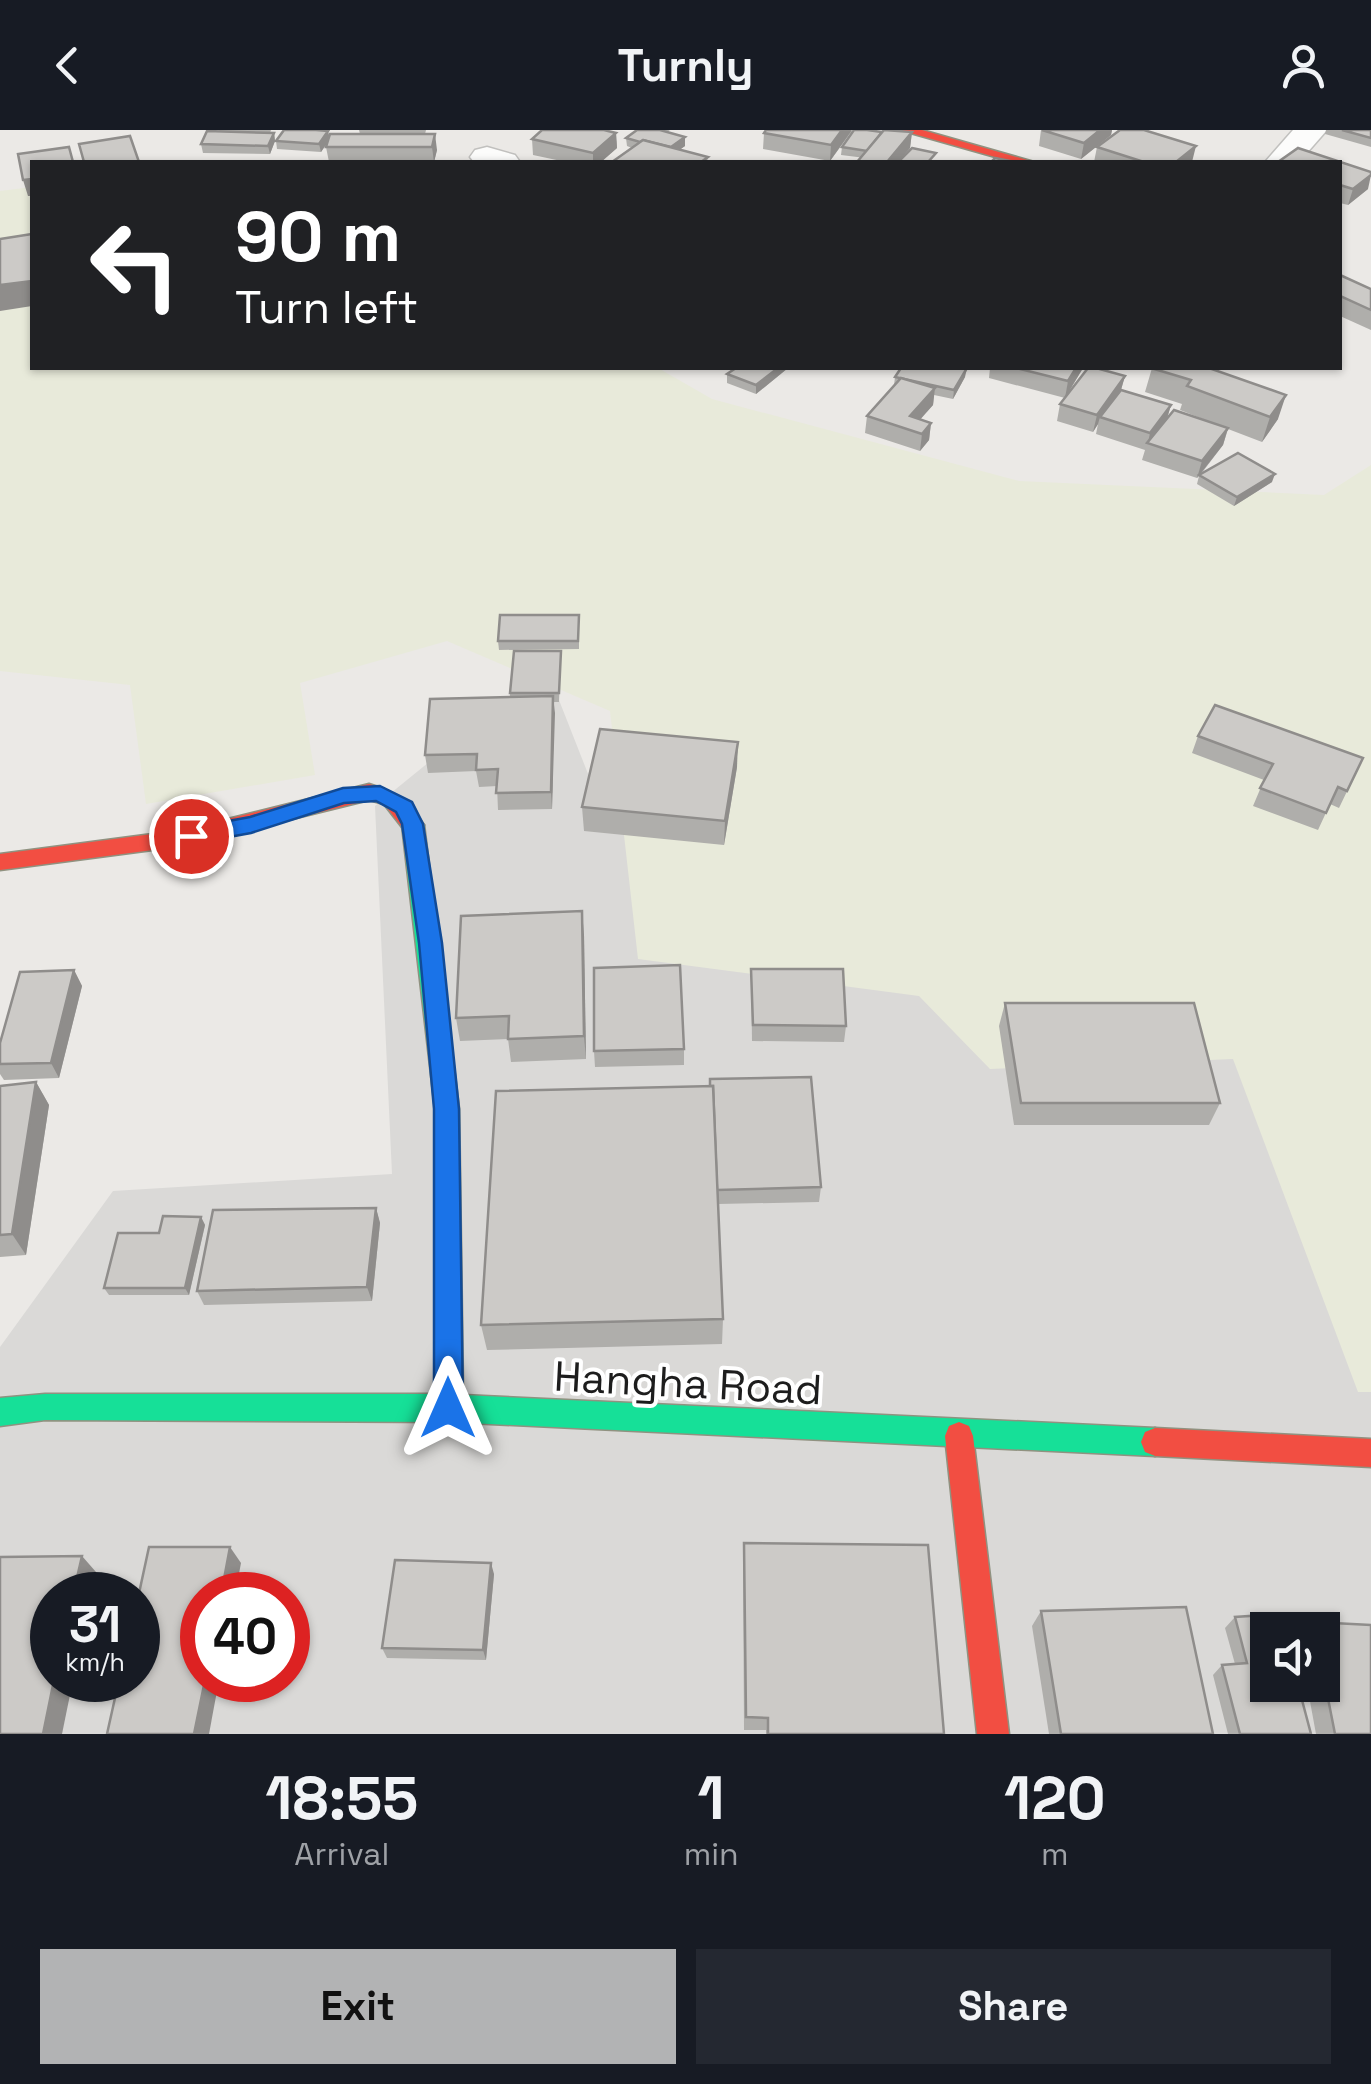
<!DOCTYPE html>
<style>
body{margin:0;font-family:"Space Grotesk",sans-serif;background:#242831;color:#f1f3f6;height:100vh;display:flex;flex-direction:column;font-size:38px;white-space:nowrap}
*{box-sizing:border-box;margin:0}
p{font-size:32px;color:#9ea1a6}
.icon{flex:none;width:55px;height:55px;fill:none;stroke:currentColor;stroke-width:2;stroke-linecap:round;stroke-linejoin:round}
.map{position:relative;height:1604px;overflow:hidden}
.sheet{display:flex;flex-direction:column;background:#171b24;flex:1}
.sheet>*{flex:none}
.top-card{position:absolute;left:30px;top:30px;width:1312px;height:210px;border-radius:0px;box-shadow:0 2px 8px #0004;background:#202124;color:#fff;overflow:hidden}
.tools{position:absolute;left:1250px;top:1482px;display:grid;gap:20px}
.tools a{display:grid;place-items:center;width:90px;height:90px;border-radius:0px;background:#171b24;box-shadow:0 2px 8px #0004;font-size:50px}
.speed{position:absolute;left:30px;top:1442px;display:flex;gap:20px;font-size:50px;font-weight:700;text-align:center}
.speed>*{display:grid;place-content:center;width:130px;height:130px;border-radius:50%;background:#171b24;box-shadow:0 2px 8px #0004;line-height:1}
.speed small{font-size:25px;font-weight:400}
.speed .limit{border:15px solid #d22;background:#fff;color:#111}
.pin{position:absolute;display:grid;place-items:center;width:85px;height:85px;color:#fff;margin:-42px;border:5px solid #fff;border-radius:50%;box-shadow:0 2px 10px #0007}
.me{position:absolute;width:110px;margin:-55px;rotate:0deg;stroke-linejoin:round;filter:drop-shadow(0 0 8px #0008)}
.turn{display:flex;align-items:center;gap:35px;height:210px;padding:0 40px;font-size:45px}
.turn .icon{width:130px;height:130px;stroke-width:2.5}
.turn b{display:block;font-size:70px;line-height:85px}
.eta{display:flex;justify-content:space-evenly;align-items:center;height:170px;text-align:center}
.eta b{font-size:60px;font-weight:800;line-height:70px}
.button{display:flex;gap:20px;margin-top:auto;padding:20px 40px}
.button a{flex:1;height:115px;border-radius:0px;background:#b2b3b4;color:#111;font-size:40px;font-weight:800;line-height:115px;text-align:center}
.button a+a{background:#242831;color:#f1f3f6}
header{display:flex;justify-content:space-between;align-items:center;height:130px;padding:0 40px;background:#171b24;font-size:45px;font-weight:800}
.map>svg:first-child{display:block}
</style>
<header><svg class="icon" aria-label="back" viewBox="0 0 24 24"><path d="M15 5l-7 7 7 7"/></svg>Turnly<svg class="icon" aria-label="person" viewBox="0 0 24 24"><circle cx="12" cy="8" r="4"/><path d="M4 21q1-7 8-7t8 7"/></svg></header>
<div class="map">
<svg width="1371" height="1604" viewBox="0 0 1371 1604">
<rect width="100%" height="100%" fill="#ebe9e6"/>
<path fill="#dad9d7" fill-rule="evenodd" d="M 546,537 L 605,687 L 1371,706 L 1371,1604 L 0,1604 L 0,1217 L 113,1061 L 392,1044 L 375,676 ZM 52,1465 L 138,1465 L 138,1550 L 52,1550 ZM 202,1465 L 288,1465 L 288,1550 L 202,1550 ZM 1268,1500 L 1322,1500 L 1322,1555 L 1268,1555 Z"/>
<path fill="#e8eada" d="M 32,57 L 32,238 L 658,238 L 712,269 L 1019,351 L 1324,365 L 1371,335 L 1371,1262 L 1358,1262 L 1233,929 L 990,939 L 919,866 L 638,829 L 610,581 L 447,511 L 300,553 L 315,645 L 146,674 L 130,555 L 0,541 L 0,61 Z"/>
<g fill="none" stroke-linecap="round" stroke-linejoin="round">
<g stroke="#c1c0be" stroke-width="3">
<g id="street">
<path d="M 1293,0 L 1327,0 L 1299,32 L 1265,32 Z"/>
<path d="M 487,17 L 515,25 L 520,32 L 474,32 L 470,27 L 475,20 Z"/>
</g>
</g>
<g stroke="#909280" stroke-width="3">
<path id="fast" d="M 413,687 L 424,695 L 459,979 L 463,1265 L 1155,1298 L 1165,1302 L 1169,1312 L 1165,1322 L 1155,1326 L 449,1292 L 45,1290 L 0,1296 L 0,1268 L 45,1264 L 435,1264 L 435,979 L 402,695 Z"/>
</g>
<g stroke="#909280" stroke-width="3">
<g id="jam">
<path d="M 900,0 L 922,0 L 1034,32 L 1013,32 Z"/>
<path d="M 369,654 C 396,662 408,671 424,695 L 421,701 L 405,701 L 384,674 L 369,670 L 183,716 L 0,740 L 0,724 L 183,700 Z"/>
<path d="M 959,1292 L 969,1296 L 973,1306 L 1009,1604 L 977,1604 L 945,1306 L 949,1296 Z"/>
<path d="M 1155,1298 L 1371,1309 L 1371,1337 L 1155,1326 L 1145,1322 L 1141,1312 L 1145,1302 Z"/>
</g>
</g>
<use href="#street" fill="#fcfcfb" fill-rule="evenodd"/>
<use href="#fast" fill="#16e098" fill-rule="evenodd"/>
<use href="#jam" fill="#f24e42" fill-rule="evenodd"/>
</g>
<g fill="#afaeab">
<path d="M 219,0 L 271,0 L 270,3 L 274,3 L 275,11 L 270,24 L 203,23 L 201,14 L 220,2 Z"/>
<path d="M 359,0 L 426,0 L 425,4 L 437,20 L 434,32 L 329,32 L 326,17 L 327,13 L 321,22 L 277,19 L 276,11 L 360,4 Z"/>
<path d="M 637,0 L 670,0 L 667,2 L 685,16 L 679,20 L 708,27 L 707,32 L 612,32 L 632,18 L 627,16 L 626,8 Z"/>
<path d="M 1041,0 L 1112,0 L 1111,5 L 1081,29 L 1039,16 Z"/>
<path d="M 1120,0 L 1148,0 L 1192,32 L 1094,32 L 1097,17 Z"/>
<path d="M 1326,0 L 1371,0 L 1371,17 L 1325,4 Z"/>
<path d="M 852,1 L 830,31 L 763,19 L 764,3 Z"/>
<path d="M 882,2 L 912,2 L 910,18 L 898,32 L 841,25 L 842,17 Z"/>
<path d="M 616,3 L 617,18 L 601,32 L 566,32 L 533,25 L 532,9 Z"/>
<path d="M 1340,32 L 1368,59 L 1348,75 L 1340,73 Z"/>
<path d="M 1340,145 L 1371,159 L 1371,200 L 1340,186 Z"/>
<path d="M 788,238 L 756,264 L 727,253 L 727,244 Z"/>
<path d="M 990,238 L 1083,238 L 1065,268 L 989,248 Z"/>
<path d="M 1152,238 L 1221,238 L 1218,241 L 1278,289 L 1262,312 L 1228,299 L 1223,315 L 1201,344 L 1272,352 L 1234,376 L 1197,354 L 1199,346 L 1197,348 L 1142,330 L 1145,320 L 1096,304 L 1098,294 L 1093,302 L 1057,291 L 1060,274 L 1125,246 L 1121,260 L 1171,275 L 1167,288 L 1213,293 L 1180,280 L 1182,274 L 1145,262 Z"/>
<path d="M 895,247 L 965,247 L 953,269 L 934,265 L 933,275 L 920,289 L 931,293 L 929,310 L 920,321 L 865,303 L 867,286 L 894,255 Z"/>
<path d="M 579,485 L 579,519 L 499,520 L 498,511 Z"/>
<path d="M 561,521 L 559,572 L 554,572 L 552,679 L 498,680 L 497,656 L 479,657 L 476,641 L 428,643 L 425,625 L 510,567 L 510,563 Z"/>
<path d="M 1198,606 L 1363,628 L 1339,678 L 1330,674 L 1318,700 L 1253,676 L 1264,650 L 1192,623 Z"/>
<path d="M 737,637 L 724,715 L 584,701 L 582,677 Z"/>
<path d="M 584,805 L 586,929 L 511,932 L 508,909 L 460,911 L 456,888 Z"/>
<path d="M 751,839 L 846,896 L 844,912 L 752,911 Z"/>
<path d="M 74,840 L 82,856 L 59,948 L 4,950 L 0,944 L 0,913 Z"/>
<path d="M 1005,873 L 1220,973 L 1209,995 L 1014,995 L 999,896 Z"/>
<path d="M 684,919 L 684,935 L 595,937 L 594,921 Z"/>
<path d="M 36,952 L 49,975 L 26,1125 L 0,1127 L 0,956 Z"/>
<path d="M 496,961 L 821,1057 L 819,1072 L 718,1074 L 723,1189 L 722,1214 L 487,1220 L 481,1195 Z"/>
<path d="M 376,1078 L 380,1093 L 372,1171 L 204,1175 L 197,1161 Z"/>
<path d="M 201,1087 L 205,1095 L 189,1165 L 109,1165 L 104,1158 L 159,1103 Z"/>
<path d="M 744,1413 L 944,1604 L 766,1604 L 766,1600 L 744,1600 L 743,1429 Z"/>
<path d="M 494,1444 L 486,1530 L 387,1528 L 382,1518 Z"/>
<path d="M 1041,1481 L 1213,1604 L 1049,1604 L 1032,1496 Z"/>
<path d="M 1235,1487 L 1311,1604 L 1228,1604 L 1213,1545 L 1222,1535 L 1235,1534 L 1225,1498 Z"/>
<path d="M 1314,1492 L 1371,1495 L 1371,1604 L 1316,1604 L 1307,1555 L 1322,1555 L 1322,1500 L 1306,1500 Z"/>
</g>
<g fill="#8f8d8b">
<path d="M 842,0 L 852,0 L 830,31 L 831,15 Z"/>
<path d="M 1100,0 L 1112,0 L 1111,5 L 1081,29 L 1084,13 Z"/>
<path d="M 328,1 L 330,9 L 321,22 L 319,14 Z"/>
<path d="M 912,2 L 910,18 L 898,32 L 887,32 Z"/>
<path d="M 274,3 L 275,11 L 270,24 L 268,16 Z"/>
<path d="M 616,3 L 617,18 L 601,32 L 593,32 L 593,23 Z"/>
<path d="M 435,4 L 437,20 L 434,32 L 432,17 Z"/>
<path d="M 685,7 L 685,16 L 668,28 L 668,20 Z"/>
<path d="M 1196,16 L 1192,32 L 1176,32 Z"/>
<path d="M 1371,45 L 1368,59 L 1348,75 L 1353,59 Z"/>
<path d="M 32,49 L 32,66 L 28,66 L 23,50 Z"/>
<path d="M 32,151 L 32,176 L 0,181 L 0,155 Z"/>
<path d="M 778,238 L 788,238 L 756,264 L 756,255 Z"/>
<path d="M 967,238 L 965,247 L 953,269 L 954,260 Z"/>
<path d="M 1076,238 L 1083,238 L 1065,268 L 1068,251 Z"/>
<path d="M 1125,246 L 1120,263 L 1100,287 L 1098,294 L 1093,302 L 1097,285 Z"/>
<path d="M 935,258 L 933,275 L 911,300 L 910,286 Z"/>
<path d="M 1286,265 L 1278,289 L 1262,312 L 1270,287 Z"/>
<path d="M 1171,275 L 1166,292 L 1148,313 L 1150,303 Z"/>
<path d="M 931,293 L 929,310 L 920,321 L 922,304 Z"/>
<path d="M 1228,298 L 1223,315 L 1197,348 L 1202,331 Z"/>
<path d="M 1275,344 L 1272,352 L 1234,376 L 1237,367 Z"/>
<path d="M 553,566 L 555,583 L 552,679 L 551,662 Z"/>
<path d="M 738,612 L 737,637 L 724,715 L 725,691 Z"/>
<path d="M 582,781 L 584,805 L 586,929 L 584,906 Z"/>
<path d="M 74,840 L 82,856 L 59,948 L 51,933 Z"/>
<path d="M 36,952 L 49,975 L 26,1125 L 12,1104 Z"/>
<path d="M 376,1078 L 380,1093 L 372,1171 L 367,1157 Z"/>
<path d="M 201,1087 L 205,1095 L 189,1165 L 185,1158 Z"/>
<path d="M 230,1417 L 241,1433 L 235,1465 L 221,1465 Z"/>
<path d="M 82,1426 L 96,1442 L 92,1465 L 73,1465 Z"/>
<path d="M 491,1433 L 494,1444 L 486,1530 L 483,1520 Z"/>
<path d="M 54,1550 L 73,1550 L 62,1604 L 43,1604 Z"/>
<path d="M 205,1550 L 219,1550 L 209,1604 L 194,1604 Z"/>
</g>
<g fill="#cccac7" stroke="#8f8d8b" stroke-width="2.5">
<path d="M 284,0 L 316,0 L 328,1 L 319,14 L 276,11 Z"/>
<path d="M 542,0 L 604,0 L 616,3 L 593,23 L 532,9 Z"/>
<path d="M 637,0 L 660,0 L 685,7 L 671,17 L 643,10 L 640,12 L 626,8 Z"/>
<path d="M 766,0 L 842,0 L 831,15 L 764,3 Z"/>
<path d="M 854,0 L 867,0 L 882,2 L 867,21 L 842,17 Z"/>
<path d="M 884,0 L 912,2 L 887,32 L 857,32 Z"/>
<path d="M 1042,0 L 1100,0 L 1084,13 Z"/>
<path d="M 1120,0 L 1144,0 L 1196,16 L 1176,32 L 1144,32 L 1097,17 Z"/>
<path d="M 1342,0 L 1371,0 L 1371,8 Z"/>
<path d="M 207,1 L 274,3 L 268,16 L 201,14 Z"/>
<path d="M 330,4 L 435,4 L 432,17 L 326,17 Z"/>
<path d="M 130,6 L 139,32 L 84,32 L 79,14 Z"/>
<path d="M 643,10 L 708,27 L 701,32 L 612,32 Z"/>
<path d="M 69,17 L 73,32 L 32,32 L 32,49 L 23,50 L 18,24 Z"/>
<path d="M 912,18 L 936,23 L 928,32 L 898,32 Z"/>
<path d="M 1298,18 L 1371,42 L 1371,45 L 1353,59 L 1340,55 L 1340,32 L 1278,32 Z"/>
<path d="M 995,28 L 1015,32 L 991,32 Z"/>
<path d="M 32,104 L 32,151 L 0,155 L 0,109 Z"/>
<path d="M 1340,145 L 1371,159 L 1371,180 L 1340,166 Z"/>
<path d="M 736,238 L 778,238 L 756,255 L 727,244 Z"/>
<path d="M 901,238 L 967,238 L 954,260 L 895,247 Z"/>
<path d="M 1016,238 L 1076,238 L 1068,251 Z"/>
<path d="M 1088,238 L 1096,238 L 1125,246 L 1097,285 L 1060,274 Z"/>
<path d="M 1151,238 L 1209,238 L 1286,265 L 1270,287 L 1187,256 L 1191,250 Z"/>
<path d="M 901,248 L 935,258 L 910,286 L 931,293 L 922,304 L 867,286 Z"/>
<path d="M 1121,260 L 1171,275 L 1150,303 L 1100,287 Z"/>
<path d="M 1174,280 L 1228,298 L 1202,331 L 1147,313 Z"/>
<path d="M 1238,323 L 1275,344 L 1237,367 L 1199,345 Z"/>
<path d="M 500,485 L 579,485 L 578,511 L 498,511 Z"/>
<path d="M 514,521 L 561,521 L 559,563 L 510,563 Z"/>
<path d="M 553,566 L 551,662 L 496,663 L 498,639 L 476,640 L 477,624 L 425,625 L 430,569 Z"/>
<path d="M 1215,575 L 1363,628 L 1347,661 L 1338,657 L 1326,683 L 1260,658 L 1273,634 L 1198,606 Z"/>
<path d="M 600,599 L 738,612 L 725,691 L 582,677 Z"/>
<path d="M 582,781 L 584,906 L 508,909 L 509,886 L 456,888 L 461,786 Z"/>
<path d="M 680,835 L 684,919 L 594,921 L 594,838 Z"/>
<path d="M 751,839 L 843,839 L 846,896 L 753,895 Z"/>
<path d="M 74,840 L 51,933 L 0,934 L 0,913 L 20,842 Z"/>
<path d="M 1005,873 L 1194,873 L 1220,973 L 1021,973 Z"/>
<path d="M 811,947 L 821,1057 L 717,1060 L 713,956 L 710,956 L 710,949 Z"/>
<path d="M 36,952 L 12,1104 L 0,1105 L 0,956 Z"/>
<path d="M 713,956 L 723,1189 L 481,1195 L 496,961 Z"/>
<path d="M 376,1078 L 367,1157 L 197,1161 L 213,1080 Z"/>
<path d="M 163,1086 L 201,1087 L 185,1158 L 104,1158 L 118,1103 L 159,1103 Z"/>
<path d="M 744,1413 L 928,1415 L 944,1604 L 768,1604 L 768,1588 L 746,1587 Z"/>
<path d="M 149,1417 L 230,1417 L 221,1465 L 202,1465 L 202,1550 L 205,1550 L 194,1604 L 107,1604 L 119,1550 L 138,1550 L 138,1468 Z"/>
<path d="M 82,1426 L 73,1465 L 52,1465 L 52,1550 L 54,1550 L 43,1604 L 0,1604 L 0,1427 Z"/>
<path d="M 395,1430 L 491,1433 L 483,1520 L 382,1518 Z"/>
<path d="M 1186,1477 L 1213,1604 L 1061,1604 L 1041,1481 Z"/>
<path d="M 1278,1484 L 1282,1500 L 1268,1500 L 1268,1555 L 1298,1555 L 1311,1604 L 1240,1604 L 1222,1535 L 1247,1533 L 1235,1487 Z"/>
<path d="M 1314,1492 L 1371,1495 L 1371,1604 L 1335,1604 L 1322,1538 L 1322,1500 L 1315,1500 Z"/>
</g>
<path fill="#1a73e8" stroke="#114b97" stroke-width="2.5" d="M 380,656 L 412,672 L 423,694 L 442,813 L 459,979 L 463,1278 L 458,1288 L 448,1292 L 439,1288 L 434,1278 L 434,979 L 419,813 L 402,694 L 396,682 L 376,671 L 344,673 L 251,703 L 191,714 L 180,706 L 191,698 L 250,687 L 343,658 Z"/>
<g text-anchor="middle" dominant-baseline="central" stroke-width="8" stroke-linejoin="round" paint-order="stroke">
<g font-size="42" fill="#1d1d1d" stroke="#fff">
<text transform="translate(688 1253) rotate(3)">Hangha Road</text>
</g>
</g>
</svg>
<div class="tools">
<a><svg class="icon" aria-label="sound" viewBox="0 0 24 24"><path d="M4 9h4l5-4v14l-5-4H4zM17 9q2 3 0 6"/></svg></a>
</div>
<div class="speed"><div>31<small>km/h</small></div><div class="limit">40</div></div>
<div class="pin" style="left:191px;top:706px;background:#d93025"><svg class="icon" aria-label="arrive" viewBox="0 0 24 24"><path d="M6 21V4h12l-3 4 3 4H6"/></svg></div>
<svg class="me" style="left:448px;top:1278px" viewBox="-20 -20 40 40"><path d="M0-17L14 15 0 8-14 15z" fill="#1a73e8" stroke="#fff" stroke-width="4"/></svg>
<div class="top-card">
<div class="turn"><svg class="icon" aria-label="left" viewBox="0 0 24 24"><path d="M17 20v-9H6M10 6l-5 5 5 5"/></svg><div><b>90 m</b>Turn left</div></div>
</div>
</div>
<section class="sheet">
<div class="eta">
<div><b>18:55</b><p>Arrival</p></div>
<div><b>1</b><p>min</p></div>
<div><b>120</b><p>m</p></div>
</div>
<div class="button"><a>Exit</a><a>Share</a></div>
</section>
